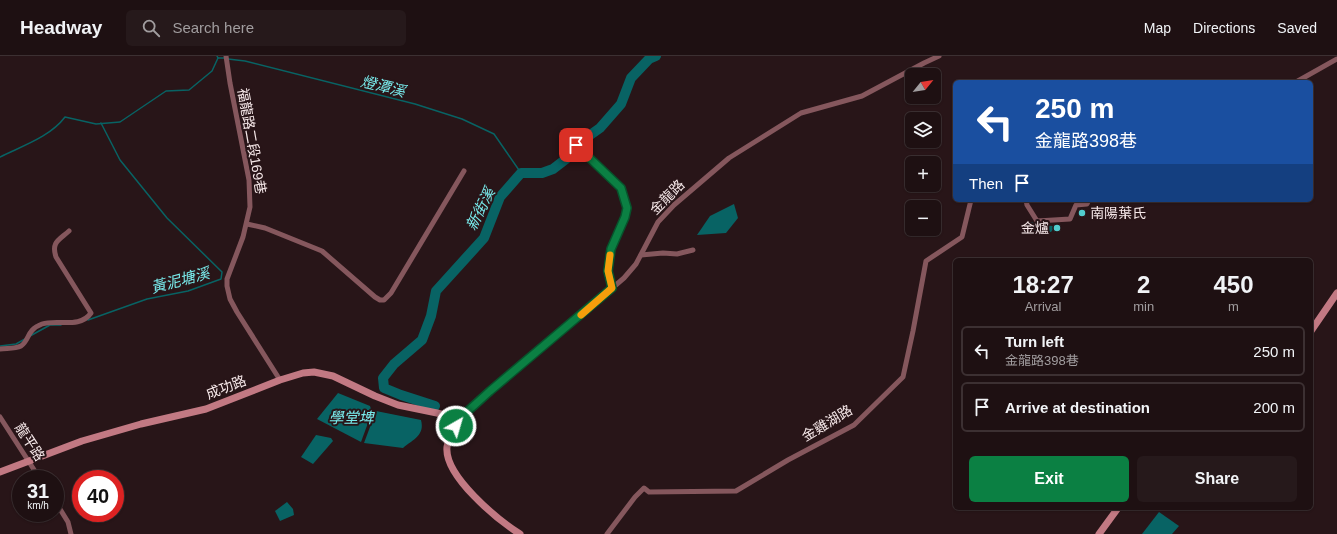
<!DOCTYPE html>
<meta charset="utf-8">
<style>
body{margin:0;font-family:Arial,"Noto Sans TC",sans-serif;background:#26191b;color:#f1f3f6;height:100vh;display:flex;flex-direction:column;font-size:15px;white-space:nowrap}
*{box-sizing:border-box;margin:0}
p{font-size:13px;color:#a19d9f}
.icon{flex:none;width:22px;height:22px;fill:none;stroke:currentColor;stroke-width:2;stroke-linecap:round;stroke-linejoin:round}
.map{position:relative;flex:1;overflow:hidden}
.drawer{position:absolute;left:953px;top:202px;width:360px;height:252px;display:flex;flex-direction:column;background:#1e1012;border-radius:6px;box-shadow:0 1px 3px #0004,0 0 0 1px #3c3032}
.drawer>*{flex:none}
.top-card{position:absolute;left:953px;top:24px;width:360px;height:122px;border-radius:6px;box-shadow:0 1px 3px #0004,0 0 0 1px #3c3032;background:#1a4fa0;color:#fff;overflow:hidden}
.needle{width:26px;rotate:60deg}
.buttons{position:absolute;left:905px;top:12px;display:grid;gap:8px}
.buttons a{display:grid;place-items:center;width:36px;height:36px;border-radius:6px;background:#1e1012;box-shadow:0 1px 3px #0004,0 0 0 1px #3c3032;font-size:20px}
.speed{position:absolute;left:12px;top:414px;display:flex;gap:8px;font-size:20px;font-weight:700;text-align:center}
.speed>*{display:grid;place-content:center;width:52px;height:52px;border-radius:50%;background:#1e1012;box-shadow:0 1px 3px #0004,0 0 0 1px #3c3032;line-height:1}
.speed small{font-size:10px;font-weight:400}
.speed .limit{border:6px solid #d22;background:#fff;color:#111}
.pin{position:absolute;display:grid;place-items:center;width:34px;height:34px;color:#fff;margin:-17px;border-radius:8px;box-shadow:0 2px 6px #0006}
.me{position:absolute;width:44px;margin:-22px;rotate:38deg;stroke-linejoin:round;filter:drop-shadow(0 0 3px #0008)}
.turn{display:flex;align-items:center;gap:14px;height:84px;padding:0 16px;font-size:18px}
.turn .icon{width:52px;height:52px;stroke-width:2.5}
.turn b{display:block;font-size:28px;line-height:34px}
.then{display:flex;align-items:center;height:38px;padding:0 16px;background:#0003;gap:8px;font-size:15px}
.eta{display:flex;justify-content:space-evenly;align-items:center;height:68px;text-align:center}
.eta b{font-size:24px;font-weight:800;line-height:28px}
.primary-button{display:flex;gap:8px;margin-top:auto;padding:8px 16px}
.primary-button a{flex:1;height:46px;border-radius:6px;background:#0b8043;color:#fff;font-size:16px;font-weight:800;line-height:46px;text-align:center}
.primary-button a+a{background:#26191b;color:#f1f3f6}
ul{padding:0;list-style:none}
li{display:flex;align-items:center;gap:12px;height:50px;margin:0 8px 6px;padding:0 8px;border:2px solid #3c3032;border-radius:6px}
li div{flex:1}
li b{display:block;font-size:15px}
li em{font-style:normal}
header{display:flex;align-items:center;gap:24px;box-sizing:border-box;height:56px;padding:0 20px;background:#1e1012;border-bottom:1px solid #3c3032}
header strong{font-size:19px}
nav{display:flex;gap:22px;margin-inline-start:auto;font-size:14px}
.search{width:280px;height:36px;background:#26191b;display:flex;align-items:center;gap:10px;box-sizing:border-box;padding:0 14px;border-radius:6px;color:#a19d9f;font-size:15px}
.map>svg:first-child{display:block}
</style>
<header>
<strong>Headway</strong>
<div class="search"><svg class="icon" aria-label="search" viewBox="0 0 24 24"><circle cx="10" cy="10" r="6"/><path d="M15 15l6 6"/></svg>Search here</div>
<nav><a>Map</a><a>Directions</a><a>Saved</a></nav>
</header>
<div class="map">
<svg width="1337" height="478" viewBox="0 0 1337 478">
<rect width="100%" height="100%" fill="#281518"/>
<g fill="#086364">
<path d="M 734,148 L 738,162 L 726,177 L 697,179 L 710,160 Z"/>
<path d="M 1031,166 L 1038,169 L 1053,170 L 1054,172 L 1051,176 L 1032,176 L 1028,167 Z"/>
<path d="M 338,337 L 370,350 L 372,356 L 361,386 L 317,363 Z"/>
<path d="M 376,355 L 421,364 C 425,379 414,383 403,392 L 364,387 Z"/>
<path d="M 316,379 L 331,382 L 333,385 L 313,408 L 301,401 Z"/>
<path d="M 287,446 L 293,453 L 294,459 L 280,465 L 275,455 Z"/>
<path d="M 1159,456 L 1179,470 L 1172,478 L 1142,478 Z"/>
</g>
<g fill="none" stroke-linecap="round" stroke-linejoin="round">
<g stroke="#086364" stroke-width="1.5">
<path d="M 217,0 L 218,2 L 224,2"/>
<path d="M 228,3 L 245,5 L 415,48 L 462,63 L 494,78 L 521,117"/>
<path d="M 0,101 C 22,90 50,81 65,61 L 96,68 L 120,66 L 166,35 L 189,34 L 212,15 L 218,2"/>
<path d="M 88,264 L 147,243 L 188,235 L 221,223 L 222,216 L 167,162 L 120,104 L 101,67"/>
<path d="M 30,280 L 50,269 L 61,269"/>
<path d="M 0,290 L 16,288 L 25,283"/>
</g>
<path stroke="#086364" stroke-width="10" d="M 435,350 L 401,339 L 384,332 L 383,322 L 394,308 L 422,284 L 431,260 L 436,235 L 484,182 L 500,141 L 521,117 L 542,117 L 553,113 L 566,103 L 576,89 L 600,72 L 621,48 L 631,22 L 649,3 L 656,0"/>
<g stroke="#85575d" stroke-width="5">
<path d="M 226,0 L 230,27 L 249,124 L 250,151 L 243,181 L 227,223 L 227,230 L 230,243 L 237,256 L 280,324"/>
<path d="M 1296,26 L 1337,3"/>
<path d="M 576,89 L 621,132 L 627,152 L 625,161 L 611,193 L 608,215 L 612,232"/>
<path d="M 1026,144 L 1027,149 L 1037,165 L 1070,163 L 1076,149 L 1087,148 L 1089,144"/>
<path d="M 247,168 L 265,172 L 322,195 L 375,241 L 380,244 L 384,244 L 391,237 L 464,115"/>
<path d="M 641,199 L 663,197 L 677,198 L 693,194"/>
<path d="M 0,293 C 7,292 15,293 21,290 C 30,284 26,274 42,268 C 57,263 80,273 91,257 L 56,201 C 51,186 59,184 69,175"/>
<path d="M 0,361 L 40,423"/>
<path d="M 459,363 L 624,222 L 636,208 L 658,166 L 674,149 L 729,102 L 801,57 L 862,40 L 924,7 L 939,0"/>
<path d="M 55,445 L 68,466 L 71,478"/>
<path d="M 607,478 L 635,441 L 644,432 L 649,436 L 736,435 L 788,404 L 854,369 L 903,321 L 913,275 L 926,205 L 962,181 L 971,144"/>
</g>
<g stroke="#c27983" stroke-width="7">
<path d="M 1311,275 L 1337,237"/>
<path d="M 0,416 L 82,385 L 141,368 L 206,353 L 280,324 L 303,317 L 314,316 L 333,320 L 375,340 L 398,349 L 437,357 L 459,363 C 455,371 448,382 447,391 C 444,420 498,464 520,478"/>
<path d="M 1099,478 L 1118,452"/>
</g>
</g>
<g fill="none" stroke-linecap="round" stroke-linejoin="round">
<g stroke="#07532c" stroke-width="10">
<path id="route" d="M 456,370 L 459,363 L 490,335 L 612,232 L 608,215 L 611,193 L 625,161 L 627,152 L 621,132 L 576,89"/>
</g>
<use href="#route" stroke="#0b8043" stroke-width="7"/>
<path stroke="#f59e0b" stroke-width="7" d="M 581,259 L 612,232 L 608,215 L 610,199"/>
</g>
<g fill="#52cdce" stroke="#281518" stroke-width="1.5">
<circle cx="1082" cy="157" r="4"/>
<circle cx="1057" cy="172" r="4"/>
</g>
<g text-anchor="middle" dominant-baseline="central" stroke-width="4" stroke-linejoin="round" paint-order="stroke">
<g font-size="14" fill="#f5e7e8" stroke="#281518">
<text transform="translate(252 85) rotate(80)">福龍路二段169巷</text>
<text transform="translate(667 141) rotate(-45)">金龍路</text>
<text transform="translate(226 331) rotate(-21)">成功路</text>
<text transform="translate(827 367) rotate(-31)">金雞湖路</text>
<text transform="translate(30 386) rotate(57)">龍平路</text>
</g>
<g font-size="14" fill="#f5e7e8" stroke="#281518" text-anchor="start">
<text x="1090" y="157">南陽葉氏</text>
<text x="1049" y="172" text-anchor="end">金爐</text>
</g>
<g font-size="15" font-style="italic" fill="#79eced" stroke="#281518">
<text transform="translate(383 30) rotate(14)">燈潭溪</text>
<text transform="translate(480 153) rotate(-63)">新街溪</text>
<text transform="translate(180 224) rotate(-15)">黃泥塘溪</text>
<text x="351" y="361">學堂埤</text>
</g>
</g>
</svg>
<div class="buttons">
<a><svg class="needle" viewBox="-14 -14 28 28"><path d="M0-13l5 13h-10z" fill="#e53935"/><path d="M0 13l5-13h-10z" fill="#a19d9f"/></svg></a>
<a><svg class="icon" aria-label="layers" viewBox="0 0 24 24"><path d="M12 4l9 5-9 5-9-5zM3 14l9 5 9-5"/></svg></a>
<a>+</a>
<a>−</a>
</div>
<div class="speed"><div>31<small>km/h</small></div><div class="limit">40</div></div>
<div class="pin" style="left:576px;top:89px;background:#d93025"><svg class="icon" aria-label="arrive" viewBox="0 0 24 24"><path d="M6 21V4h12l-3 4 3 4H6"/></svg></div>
<svg class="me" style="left:456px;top:370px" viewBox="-20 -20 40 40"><circle r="17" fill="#0b8043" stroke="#fff" stroke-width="3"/><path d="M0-11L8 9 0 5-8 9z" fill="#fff"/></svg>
<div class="top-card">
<div class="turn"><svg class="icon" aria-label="left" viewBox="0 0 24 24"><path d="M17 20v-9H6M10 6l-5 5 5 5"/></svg><div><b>250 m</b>金龍路398巷</div></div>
<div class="then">Then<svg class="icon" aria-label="arrive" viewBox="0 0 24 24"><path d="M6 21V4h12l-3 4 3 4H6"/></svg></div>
</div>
<section class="drawer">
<div class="eta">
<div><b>18:27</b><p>Arrival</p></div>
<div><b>2</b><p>min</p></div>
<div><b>450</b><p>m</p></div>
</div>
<ul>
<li><svg class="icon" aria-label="left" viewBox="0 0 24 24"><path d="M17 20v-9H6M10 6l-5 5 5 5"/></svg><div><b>Turn left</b><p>金龍路398巷</p></div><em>250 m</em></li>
<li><svg class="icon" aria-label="arrive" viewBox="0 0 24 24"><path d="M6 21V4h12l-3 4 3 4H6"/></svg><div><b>Arrive at destination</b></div><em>200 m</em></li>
</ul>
<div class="primary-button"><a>Exit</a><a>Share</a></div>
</section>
</div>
